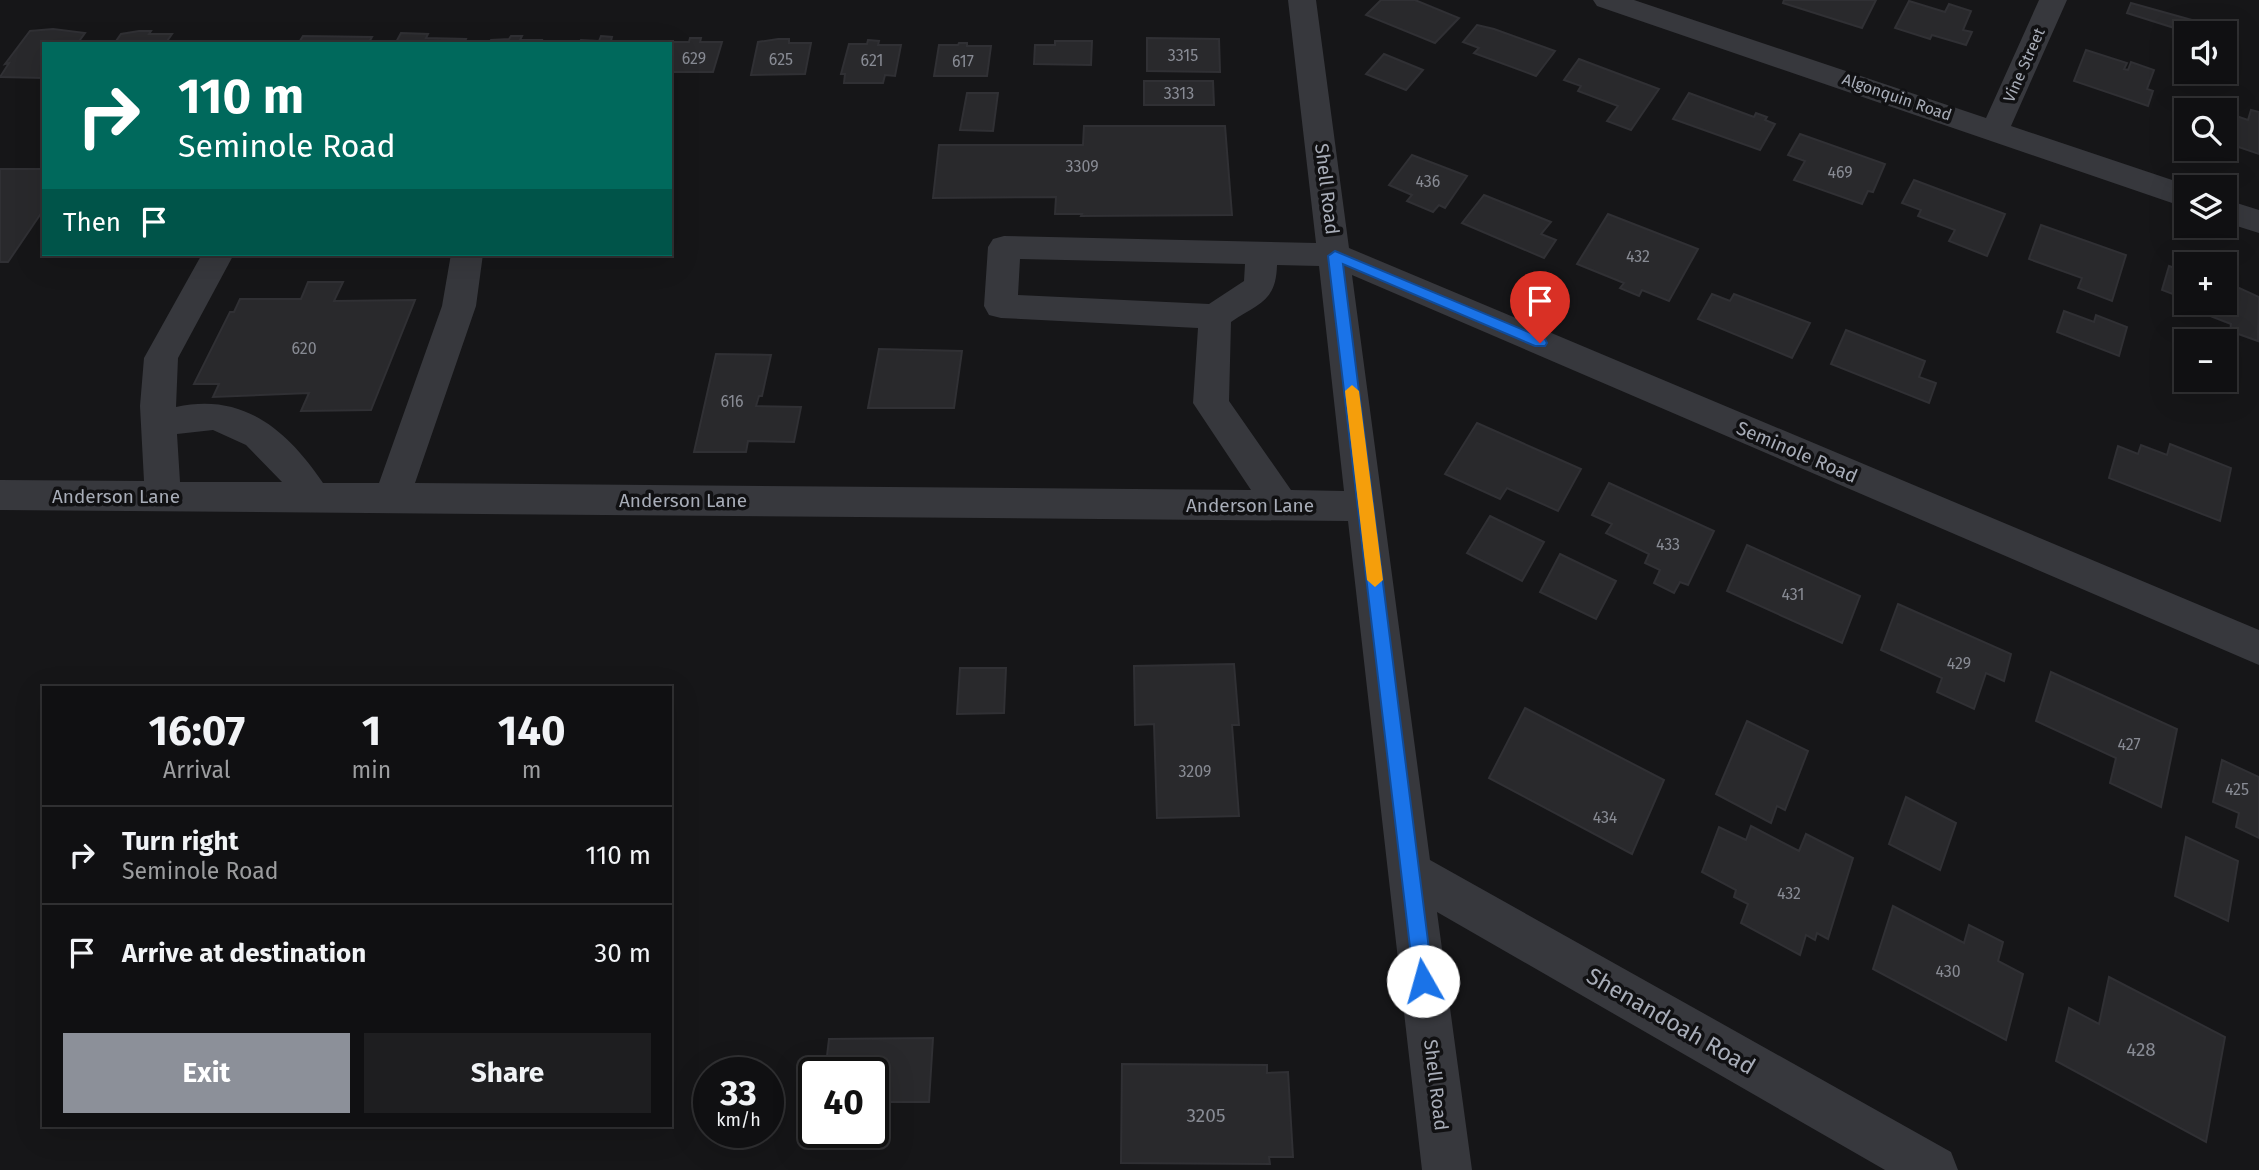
<!DOCTYPE html>
<meta charset="utf-8">
<style>
body{margin:0;font-family:"Fira Sans",sans-serif;background:#1e1e20;color:#f1f3f6;height:100vh;display:flex;flex-direction:column;font-size:26px;white-space:nowrap}
*{box-sizing:border-box;margin:0}
p{font-size:23px;color:#9c9d9f}
.icon{flex:none;width:38px;height:38px;fill:none;stroke:currentColor;stroke-width:2;stroke-linecap:round;stroke-linejoin:round}
.map{position:relative;flex:1;overflow:hidden}
.drawer{position:absolute;left:42px;top:686px;width:630px;height:441px;display:flex;flex-direction:column;background:#101012;border-radius:0px;box-shadow:0 7px 28px #0002,0 0 0 2px #303032}
.drawer>*{flex:none}
.top-card{position:absolute;left:42px;top:42px;width:630px;height:214px;border-radius:0px;box-shadow:0 7px 28px #0002,0 0 0 2px #303032;background:#00695c;color:#fff;overflow:hidden}
.fabs{position:absolute;left:2174px;top:21px;display:grid;gap:14px}
.fabs a{display:grid;place-items:center;width:63px;height:63px;border-radius:0px;background:#101012;box-shadow:0 7px 28px #0002,0 0 0 2px #303032;font-size:35px}
.speed{position:absolute;left:693px;top:1057px;display:flex;gap:14px;font-size:35px;font-weight:700;text-align:center}
.speed>*{display:grid;place-content:center;width:91px;height:91px;border-radius:50%;background:#101012;box-shadow:0 7px 28px #0002,0 0 0 2px #303032;line-height:1}
.speed small{font-size:18px;font-weight:400}
.speed .limit{border:4px solid #111;border-radius:10px;background:#fff;color:#111}
.pin{position:absolute;display:grid;place-items:center;width:60px;height:60px;color:#fff;margin:-72px -30px;border-radius:50% 50% 50% 0;rotate:-45deg;box-shadow:0 0 7px #0007}
.pin .icon{rotate:45deg}
.me{position:absolute;width:77px;margin:-38px;rotate:353deg;stroke-linejoin:round;filter:drop-shadow(0 0 5px #0008)}
.turn{display:flex;align-items:center;gap:24px;height:147px;padding:0 21px;font-size:32px}
.turn .icon{width:91px;height:91px;stroke-width:2.5}
.turn b{display:block;font-size:49px;line-height:60px}
.then{display:flex;align-items:center;height:66px;padding:0 21px;background:#0003;gap:14px;font-size:26px}
.eta{display:flex;justify-content:space-evenly;align-items:center;height:119px;text-align:center}
.eta b{font-size:42px;font-weight:700;line-height:49px}
.button{display:flex;gap:14px;margin-top:auto;padding:14px 21px}
.button a{flex:1;height:80px;border-radius:0px;background:#8c9099;color:#fff;font-size:28px;font-weight:700;line-height:80px;text-align:center}
.button a+a{background:#1e1e20;color:#f1f3f6}
ul{padding:0;list-style:none}
li{display:flex;align-items:center;gap:21px;height:98px;padding:0 21px;border-top:2px solid #303032}
li div{flex:1}
li b{display:block;font-size:26px}
li em{font-style:normal}
.map>svg:first-child{display:block}
</style>
<div class="map">
<svg width="2259" height="1170" viewBox="0 0 2259 1170">
<rect width="100%" height="100%" fill="#161618"/>
<g fill="#29292c" stroke="#303034" stroke-width="2">
<path d="M 1381,0 L 1415,0 L 1459,18 L 1435,43 L 1366,15 Z"/>
<path d="M 1784,0 L 1876,0 L 1862,28 L 1783,3 Z"/>
<path d="M 1909,1 L 1945,12 L 1949,4 L 1971,11 L 1963,30 L 1972,32 L 1966,45 L 1932,35 L 1930,39 L 1895,28 Z"/>
<path d="M 2131,3 L 2217,27 L 2216,33 L 2190,33 L 2127,13 Z"/>
<path d="M 1477,25 L 1494,29 L 1555,51 L 1536,76 L 1474,53 L 1479,48 L 1463,42 Z"/>
<path d="M 53,29 L 85,33 L 77,44 L 44,44 L 44,78 L 0,77 L 9,63 L 5,64 L 30,31 Z"/>
<path d="M 139,31 L 151,31 L 149,34 L 172,34 L 165,44 L 114,44 L 121,34 Z"/>
<path d="M 401,33 L 428,34 L 426,38 L 466,39 L 464,44 L 395,44 Z"/>
<path d="M 303,36 L 372,37 L 368,44 L 298,44 Z"/>
<path d="M 511,36 L 522,36 L 520,40 L 542,40 L 541,44 L 489,44 L 491,40 L 509,39 Z"/>
<path d="M 601,36 L 612,37 L 611,41 L 633,41 L 580,44 L 581,40 L 599,41 Z"/>
<path d="M 690,38 L 701,38 L 700,42 L 722,42 L 713,72 L 670,72 L 670,42 L 689,42 Z"/>
<path d="M 1147,38 L 1219,39 L 1220,72 L 1147,71 Z"/>
<path d="M 778,39 L 789,39 L 789,43 L 811,43 L 805,74 L 751,75 L 758,42 Z"/>
<path d="M 868,40 L 879,41 L 878,45 L 901,45 L 895,76 L 885,75 L 883,83 L 844,83 L 845,74 L 841,74 L 849,44 L 867,44 Z"/>
<path d="M 1055,41 L 1092,41 L 1091,65 L 1034,64 L 1035,45 L 1055,45 Z"/>
<path d="M 959,43 L 967,43 L 967,46 L 991,46 L 987,76 L 934,76 L 939,45 L 958,45 Z"/>
<path d="M 2086,50 L 2127,63 L 2124,69 L 2128,70 L 2131,62 L 2154,70 L 2147,89 L 2153,91 L 2148,106 L 2074,81 Z"/>
<path d="M 1384,54 L 1423,70 L 1406,90 L 1366,74 Z"/>
<path d="M 1579,59 L 1659,89 L 1631,130 L 1607,121 L 1618,106 L 1578,91 L 1581,86 L 1564,80 Z"/>
<path d="M 1144,81 L 1213,81 L 1214,105 L 1144,105 Z"/>
<path d="M 967,93 L 998,93 L 993,131 L 960,130 Z"/>
<path d="M 1689,93 L 1754,117 L 1756,113 L 1767,117 L 1765,120 L 1775,124 L 1760,150 L 1673,119 Z"/>
<path d="M 2180,104 L 2197,110 L 2199,104 L 2219,110 L 2186,110 L 2186,130 L 2173,125 Z"/>
<path d="M 2251,110 L 2259,112 L 2259,154 L 2224,142 L 2224,112 L 2248,120 Z"/>
<path d="M 1084,126 L 1225,126 L 1232,215 L 1081,216 L 1082,214 L 1055,214 L 1056,197 L 933,198 L 939,145 L 1083,145 Z"/>
<path d="M 1800,134 L 1885,164 L 1873,192 L 1868,191 L 1862,204 L 1794,180 L 1805,161 L 1788,155 Z"/>
<path d="M 1412,155 L 1467,176 L 1445,208 L 1439,205 L 1433,212 L 1407,201 L 1412,195 L 1389,185 Z"/>
<path d="M 0,169 L 44,169 L 44,209 L 8,262 L 0,262 Z"/>
<path d="M 1914,180 L 2005,214 L 1987,256 L 1949,241 L 1955,230 L 1918,216 L 1921,210 L 1902,203 Z"/>
<path d="M 1484,195 L 1551,222 L 1541,234 L 1556,240 L 1544,258 L 1462,223 Z"/>
<path d="M 1608,214 L 1698,249 L 1669,301 L 1642,290 L 1639,296 L 1620,288 L 1624,283 L 1577,264 Z"/>
<path d="M 2041,225 L 2126,255 L 2112,301 L 2078,288 L 2082,278 L 2029,259 Z"/>
<path d="M 2169,266 L 2186,272 L 2186,303 L 2224,303 L 2224,281 L 2259,297 L 2258,341 L 2230,331 L 2231,324 L 2179,304 L 2181,297 L 2162,290 Z"/>
<path d="M 308,282 L 343,282 L 334,301 L 415,300 L 371,410 L 301,411 L 309,393 L 213,397 L 219,384 L 194,384 L 230,312 L 234,312 L 240,299 L 301,299 Z"/>
<path d="M 1712,294 L 1730,301 L 1734,294 L 1810,323 L 1792,358 L 1698,319 Z"/>
<path d="M 2064,311 L 2094,322 L 2096,315 L 2127,327 L 2119,356 L 2057,332 Z"/>
<path d="M 1846,330 L 1925,361 L 1919,377 L 1936,383 L 1929,403 L 1831,364 Z"/>
<path d="M 879,349 L 962,351 L 954,408 L 868,408 Z"/>
<path d="M 716,354 L 771,355 L 762,396 L 759,396 L 756,406 L 801,407 L 794,442 L 748,441 L 746,452 L 694,452 Z"/>
<path d="M 1477,423 L 1581,469 L 1558,511 L 1507,488 L 1500,499 L 1445,474 Z"/>
<path d="M 2170,444 L 2231,468 L 2220,521 L 2109,478 L 2118,446 L 2138,454 L 2141,445 L 2167,455 Z"/>
<path d="M 1609,483 L 1714,531 L 1688,585 L 1680,582 L 1674,593 L 1654,583 L 1660,570 L 1645,563 L 1649,554 L 1606,533 L 1612,524 L 1592,515 Z"/>
<path d="M 1490,516 L 1544,542 L 1522,581 L 1467,553 Z"/>
<path d="M 1747,545 L 1860,596 L 1842,643 L 1727,591 Z"/>
<path d="M 1560,554 L 1616,581 L 1596,619 L 1540,592 Z"/>
<path d="M 1898,604 L 2011,654 L 2004,681 L 1986,673 L 1974,709 L 1937,692 L 1942,678 L 1881,650 Z"/>
<path d="M 1234,664 L 1239,725 L 1232,725 L 1239,816 L 1157,818 L 1154,724 L 1135,725 L 1134,666 Z"/>
<path d="M 960,668 L 1006,668 L 1004,713 L 957,714 Z"/>
<path d="M 2051,672 L 2177,729 L 2161,807 L 2110,783 L 2116,758 L 2036,721 Z"/>
<path d="M 1525,708 L 1664,780 L 1632,854 L 1489,778 Z"/>
<path d="M 1747,721 L 1808,751 L 1785,810 L 1777,806 L 1771,823 L 1716,794 Z"/>
<path d="M 2222,760 L 2259,777 L 2259,838 L 2236,827 L 2239,813 L 2213,802 Z"/>
<path d="M 1906,797 L 1956,823 L 1940,870 L 1889,844 Z"/>
<path d="M 1751,826 L 1799,851 L 1806,834 L 1853,858 L 1828,939 L 1817,933 L 1815,940 L 1806,935 L 1800,955 L 1741,923 L 1748,904 L 1734,897 L 1736,890 L 1702,872 L 1719,827 L 1746,840 Z"/>
<path d="M 2186,837 L 2238,861 L 2228,921 L 2175,896 Z"/>
<path d="M 1893,906 L 1964,943 L 1969,925 L 2003,942 L 1998,961 L 2023,974 L 2006,1040 L 1873,969 Z"/>
<path d="M 2109,977 L 2225,1037 L 2206,1142 L 2056,1061 L 2069,1008 L 2099,1024 Z"/>
<path d="M 933,1038 L 929,1102 L 873,1102 L 873,1073 L 825,1073 L 829,1039 Z"/>
<path d="M 1122,1064 L 1267,1065 L 1267,1073 L 1288,1072 L 1293,1157 L 1269,1157 L 1270,1164 L 1121,1163 Z"/>
</g>
<g fill="none" stroke-linecap="round" stroke-linejoin="round">
<g fill="#37383d" fill-rule="evenodd">
<path d="M 1288,0 L 1316,0 L 1349,248 L 2259,630 L 2259,665 L 1352,275 L 1430,860 L 1951,1152 L 1958,1170 L 1885,1170 L 1437,912 L 1472,1170 L 1422,1170 L 1348,521 L 0,510 L 0,480 L 144,481 L 140,406 L 144,358 L 202,254 L 234,254 L 178,358 L 176,407 C 243,392 287,430 323,483 L 379,483 L 442,306 L 451,254 L 483,254 L 476,306 L 415,483 L 1251,490 L 1193,403 L 1198,328 L 1001,318 L 989,315 L 984,306 L 988,247 L 993,239 L 1004,236 L 1316,243 ZM 1020,259 L 1245,264 L 1244,281 L 1209,304 L 1018,295 ZM 1277,265 L 1319,266 L 1344,491 L 1291,490 L 1229,401 L 1231,322 C 1259,303 1276,302 1277,265 ZM 213,430 L 246,445 L 282,482 L 180,482 L 177,434 Z"/>
<path d="M 1593,0 L 1634,0 L 1986,118 L 2039,0 L 2067,0 L 2011,126 L 2193,187 L 2186,187 L 2186,207 L 2175,204 L 1597,6 Z"/>
<path d="M 2224,199 L 2259,210 L 2259,233 L 2224,222 Z"/>
</g>
</g>
<path fill="#1a73e8" stroke="#114b97" stroke-width="2" d="M 1335,251 L 1545,339 L 1547,343 L 1545,346 L 1535,346 L 1343,264 L 1433,981 L 1430,987 L 1423,990 L 1416,987 L 1414,981 L 1328,256 Z"/>
<path fill="#f59e0b" d="M 1352,385 L 1359,391 L 1383,580 L 1375,587 L 1367,580 L 1345,391 Z"/>
<g text-anchor="middle" dominant-baseline="central" stroke-width="7" stroke-linejoin="round" paint-order="stroke">
<g font-size="16" fill="#888b94">
<text x="1183" y="55">3315</text>
<text x="694" y="58">629</text>
<text x="781" y="59">625</text>
<text x="872" y="60">621</text>
<text x="963" y="61">617</text>
<text x="1179" y="93">3313</text>
<text x="1082" y="166">3309</text>
<text x="1840" y="172">469</text>
<text x="1428" y="181">436</text>
<text x="1638" y="256">432</text>
<text x="304" y="348">620</text>
<text x="732" y="401">616</text>
<text x="1668" y="544">433</text>
<text x="1793" y="594">431</text>
<text x="1959" y="663">429</text>
<text x="2129" y="744">427</text>
<text x="1195" y="771">3209</text>
<text x="2237" y="789">425</text>
<text x="1605" y="817">434</text>
<text x="1789" y="893">432</text>
<text x="1948" y="971">430</text>
</g>
<g font-size="16" fill="#a8adb8" stroke="#111113">
<text transform="translate(2024 65) rotate(-66)">Vine Street</text>
<text transform="translate(1897 97) rotate(19)">Algonquin Road</text>
</g>
<g font-size="19" fill="#a8adb8" stroke="#111113">
<text transform="translate(1327 189) rotate(83)">Shell Road</text>
<text transform="translate(1797 452) rotate(23)">Seminole Road</text>
<text x="116" y="496">Anderson Lane</text>
<text x="683" y="500">Anderson Lane</text>
<text x="1250" y="505">Anderson Lane</text>
<text transform="translate(1436 1085) rotate(83)">Shell Road</text>
</g>
<g font-size="19" fill="#888b94">
<text x="2141" y="1049">428</text>
<text x="1206" y="1115">3205</text>
</g>
<g font-size="23" fill="#a8adb8" stroke="#111113">
<text transform="translate(1671 1021) rotate(30)">Shenandoah Road</text>
</g>
</g>
</svg>
<div class="fabs">
<a><svg class="icon" aria-label="sound" viewBox="0 0 24 24"><path d="M4 9h4l5-4v14l-5-4H4zM17 9q2 3 0 6"/></svg></a>
<a><svg class="icon" aria-label="search" viewBox="0 0 24 24"><circle cx="10" cy="10" r="6"/><path d="M15 15l6 6"/></svg></a>
<a><svg class="icon" aria-label="layers" viewBox="0 0 24 24"><path d="M12 4l9 5-9 5-9-5zM3 14l9 5 9-5"/></svg></a>
<a>+</a>
<a>−</a>
</div>
<div class="speed"><div>33<small>km/h</small></div><div class="limit">40</div></div>
<div class="pin" style="left:1540px;top:343px;background:#d93025"><svg class="icon" aria-label="arrive" viewBox="0 0 24 24"><path d="M6 21V4h12l-3 4 3 4H6"/></svg></div>
<svg class="me" style="left:1423px;top:981px" viewBox="-20 -20 40 40"><circle r="19" fill="#fff"/><path d="M0-13L10 11 0 6-10 11z" fill="#1a73e8"/></svg>
<div class="top-card">
<div class="turn"><svg class="icon" aria-label="right" viewBox="0 0 24 24"><path d="M7 20v-9h11M14 6l5 5-5 5"/></svg><div><b>110 m</b>Seminole Road</div></div>
<div class="then">Then<svg class="icon" aria-label="arrive" viewBox="0 0 24 24"><path d="M6 21V4h12l-3 4 3 4H6"/></svg></div>
</div>
<section class="drawer">
<div class="eta">
<div><b>16:07</b><p>Arrival</p></div>
<div><b>1</b><p>min</p></div>
<div><b>140</b><p>m</p></div>
</div>
<ul>
<li><svg class="icon" aria-label="right" viewBox="0 0 24 24"><path d="M7 20v-9h11M14 6l5 5-5 5"/></svg><div><b>Turn right</b><p>Seminole Road</p></div><em>110 m</em></li>
<li><svg class="icon" aria-label="arrive" viewBox="0 0 24 24"><path d="M6 21V4h12l-3 4 3 4H6"/></svg><div><b>Arrive at destination</b></div><em>30 m</em></li>
</ul>
<div class="button"><a>Exit</a><a>Share</a></div>
</section>
</div>
